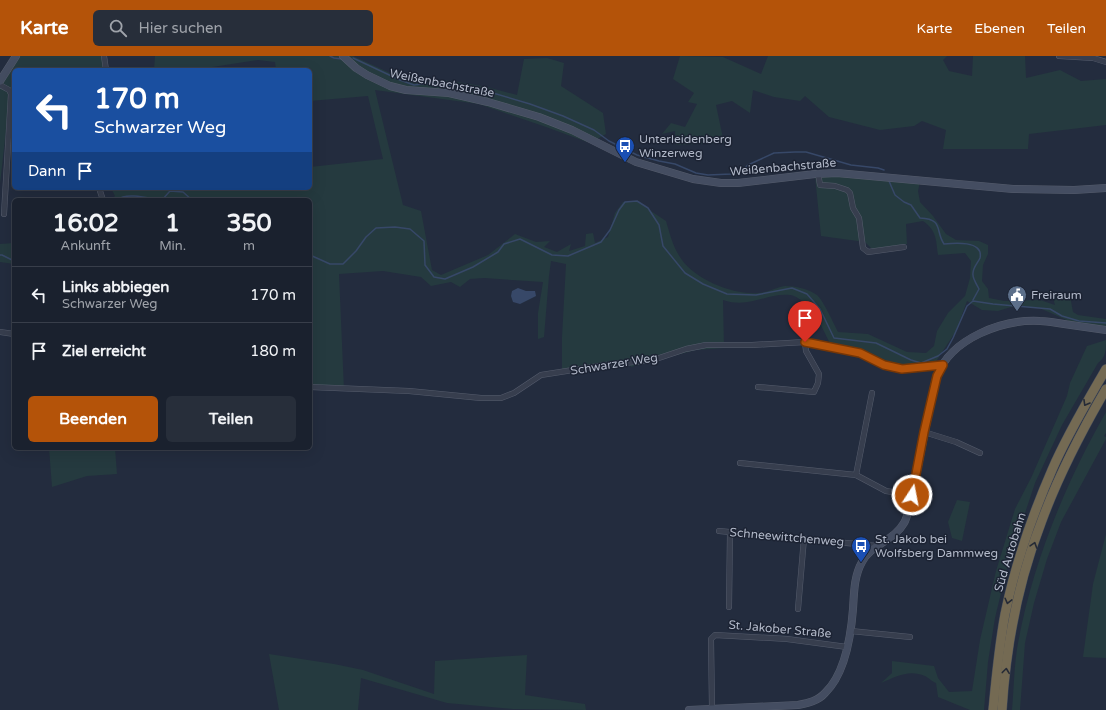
<!DOCTYPE html>
<html lang="de">
<meta charset="utf-8">
<style>
body{margin:0;font-family:"Varela Round",sans-serif;background:#272e3a;color:#f1f3f6;height:100vh;display:flex;flex-direction:column;font-size:15px;white-space:nowrap}
*{box-sizing:border-box;margin:0}
p{font-size:13px;color:#9fa3aa}
.icon{flex:none;width:22px;height:22px;fill:none;stroke:currentColor;stroke-width:2;stroke-linecap:round;stroke-linejoin:round}
.map{position:relative;flex:1;overflow:hidden}
.panel{position:absolute;left:12px;top:142px;width:300px;height:252px;display:flex;flex-direction:column;background:#1a212e;border-radius:6px;box-shadow:0 4px 16px #0002,0 0 0 1px #383e4a}
.panel>*{flex:none}
.top-card{position:absolute;left:12px;top:12px;width:300px;height:122px;border-radius:6px;box-shadow:0 4px 16px #0002,0 0 0 1px #383e4a;background:#1a4fa0;color:#fff;overflow:hidden}
.pin{position:absolute;display:grid;place-items:center;width:34px;height:34px;color:#fff;margin:-41px -17px;border-radius:50% 50% 50% 0;rotate:-45deg;box-shadow:0 0 4px #0007}
.pin .icon{rotate:45deg}
.me{position:absolute;width:44px;margin:-22px;rotate:11deg;stroke-linejoin:round;filter:drop-shadow(0 0 3px #0008)}
.turn{display:flex;align-items:center;gap:14px;height:84px;padding:0 16px;font-size:18px}
.turn .icon{width:52px;height:52px;stroke-width:2.5}
.turn b{display:block;font-size:28px;line-height:34px}
.then{display:flex;align-items:center;height:38px;padding:0 16px;background:#0003;gap:8px;font-size:15px}
.eta{display:flex;justify-content:space-evenly;align-items:center;height:68px;text-align:center}
.eta b{font-size:24px;font-weight:800;line-height:28px}
.cta{display:flex;gap:8px;margin-top:auto;padding:8px 16px}
.cta a{flex:1;height:46px;border-radius:6px;background:#b45309;color:#fff;font-size:16px;font-weight:800;line-height:46px;text-align:center}
.cta a+a{background:#272e3a;color:#f1f3f6}
ul{padding:0;list-style:none}
li{display:flex;align-items:center;gap:12px;height:56px;padding:0 16px;border-top:1px solid #383e4a}
li div{flex:1}
li b{display:block;font-size:15px}
li em{font-style:normal}
header{display:flex;align-items:center;gap:24px;box-sizing:border-box;height:56px;padding:0 20px;background:#b45309;color:#fff}
header strong{font-size:19px}
nav{display:flex;gap:22px;margin-inline-start:auto;font-size:14px}
.search{width:280px;height:36px;background:#272e3a;display:flex;align-items:center;gap:10px;box-sizing:border-box;padding:0 14px;border-radius:6px;color:#9fa3aa;font-size:15px}
.map>svg:first-child{display:block}
</style>
<header>
<strong>Karte</strong>
<div class="search"><svg class="icon" aria-label="search" viewBox="0 0 24 24"><circle cx="10" cy="10" r="6"/><path d="M15 15l6 6"/></svg>Hier suchen</div>
<nav><a>Karte</a><a>Ebenen</a><a>Teilen</a></nav>
</header>
<div class="map">
<svg width="1106" height="654" viewBox="0 0 1106 654">
<rect width="100%" height="100%" fill="#232c3e"/>
<g fill="#253a3f">
<path d="M 20,0 L 102,0 L 104,14 L 14,14 L 14,57 L 8,57 L 0,128 L 0,31 Z"/>
<path d="M 155,0 L 353,0 L 403,23 L 420,26 L 429,23 L 452,25 L 487,31 L 517,39 L 524,3 L 547,2 L 564,7 L 561,30 L 603,57 L 606,78 L 592,86 L 587,86 L 546,71 L 479,48 L 375,34 L 403,149 L 421,155 L 432,214 L 441,219 L 488,199 L 515,178 L 536,186 L 550,185 L 544,191 L 557,196 L 571,188 L 569,195 L 585,190 L 586,178 L 593,177 L 595,187 L 608,181 L 615,157 L 623,146 L 636,145 L 666,165 C 670,178 673,192 682,204 C 696,224 734,239 758,237 C 767,237 776,231 785,230 C 795,230 809,233 817,239 C 823,244 834,268 838,276 L 868,278 L 907,296 L 926,297 L 934,290 L 937,275 L 948,257 L 965,240 L 970,222 L 971,205 L 965,197 L 938,199 C 936,184 937,175 923,165 L 906,168 L 907,188 L 872,193 L 865,186 L 821,180 L 815,120 L 843,118 L 920,126 L 918,135 L 920,146 L 933,160 L 946,178 L 956,184 L 979,185 L 988,189 L 988,198 L 983,209 L 982,225 L 988,233 L 989,242 L 1004,245 L 1040,244 L 1055,249 L 1053,242 L 1045,239 L 1050,234 L 1057,240 L 1070,240 L 1073,256 L 1078,259 L 1106,263 L 1106,271 L 1069,265 L 1037,251 L 1011,251 L 998,255 L 982,254 L 967,245 L 956,275 L 935,307 L 915,311 L 889,308 L 861,293 L 830,287 C 825,278 815,255 808,249 C 804,246 795,239 790,239 C 766,237 749,253 723,244 L 724,292 L 696,294 L 631,311 L 628,304 L 562,314 L 562,281 L 566,208 L 551,205 L 549,220 L 544,281 L 538,283 L 538,257 L 543,226 L 484,222 L 470,223 L 460,231 L 451,226 L 431,230 L 421,221 L 383,215 L 339,218 L 344,334 L 310,332 L 310,144 L 111,144 L 115,140 L 111,132 L 209,132 L 209,135 L 220,132 L 310,132 L 310,111 L 383,103 L 368,40 L 310,45 L 310,14 L 276,14 L 275,6 L 258,4 L 193,14 L 154,14 Z"/>
<path d="M 680,0 L 723,1 L 761,18 L 768,0 L 947,0 L 943,4 L 949,15 L 972,20 L 973,0 L 1025,0 L 1026,22 L 1060,14 L 1081,25 L 1106,23 L 1106,69 L 1029,78 L 1028,93 L 943,93 L 946,74 L 922,65 L 914,70 L 880,74 L 829,61 L 805,40 L 800,45 L 774,41 L 753,34 L 750,57 L 732,45 L 716,49 L 724,87 L 676,89 L 675,75 L 662,78 L 671,67 L 685,71 L 697,48 L 688,46 L 694,37 L 673,23 Z"/>
<path d="M 14,187 L 14,208 L 0,206 L 0,188 Z"/>
<path d="M 1106,284 C 1106,294 1106,301 1098,307 L 1062,369 L 1035,427 L 1008,508 L 995,562 L 988,606 L 984,654 L 970,654 L 938,641 L 936,627 C 931,625 929,622 925,620 C 909,613 895,621 881,627 L 892,617 L 892,605 L 934,610 L 938,622 L 949,636 L 972,635 L 980,584 L 996,515 L 1015,453 L 1031,422 L 1067,340 L 1070,327 L 1087,290 Z"/>
<path d="M 1106,356 L 1106,377 L 1104,380 L 1106,381 L 1106,383 L 1061,466 L 1047,503 L 1034,547 L 1025,587 L 1020,654 L 1012,654 C 1014,632 1014,609 1018,587 C 1033,506 1065,428 1106,356 Z"/>
<path d="M 49,392 L 115,392 L 117,418 L 87,420 L 52,431 Z"/>
<path d="M 957,444 L 970,446 L 962,485 L 952,482 L 948,466 Z"/>
<path d="M 1106,478 L 1106,602 L 1083,601 L 1093,528 Z"/>
<path d="M 269,598 L 334,608 L 363,614 L 434,638 L 435,605 L 527,599 L 525,639 L 585,648 L 586,654 L 513,653 L 447,647 L 361,622 L 358,654 L 279,654 Z"/>
</g>
<path fill="#374868" d="M 518,232 L 526,235 L 535,235 L 536,240 L 520,248 L 513,246 L 511,240 L 512,235 Z"/>
<g fill="none" stroke-linecap="round" stroke-linejoin="round">
<g stroke="#374868" stroke-width="1.5">
<path d="M 330,0 L 334,2 L 342,3"/>
<path d="M 353,2 L 400,24 L 414,29 L 430,27 L 476,32 L 530,48 L 563,60 L 594,74 L 609,85 L 637,99 L 659,105 L 675,108 L 696,117 L 708,119 L 731,118 L 741,115 L 748,109 L 774,97 L 795,96 L 806,96 L 851,109 L 878,112 L 884,114"/>
<path d="M 889,125 L 895,139 L 904,146 L 911,149 L 920,162 C 944,163 935,175 944,188 C 953,187 984,184 980,202 C 978,207 972,212 973,219 C 973,223 977,229 979,233 L 973,244"/>
<path d="M 117,144 C 126,136 148,142 159,144"/>
<path d="M 162,144 L 170,135 L 183,136 L 192,144"/>
<path d="M 0,199 L 2,199 L 14,205"/>
<path d="M 310,199 L 330,208 L 343,208 L 356,195 L 366,181 L 376,172 L 395,171 L 410,173 L 424,185 L 425,209 L 434,221 L 445,223 L 473,211 L 498,196 L 504,188 L 520,183 L 552,199 L 568,200 L 601,186 L 610,174 L 619,154 L 625,146 L 637,145 L 648,152 L 659,169 L 663,190 L 685,217 L 703,228 L 727,238 L 756,239 L 792,232 L 807,238 L 820,253 L 834,282 L 876,287 L 911,304 L 921,307 L 938,300 L 947,293 L 953,282 L 967,250 L 973,245 L 993,248 L 1050,253 L 1062,260 L 1079,265 L 1106,267"/>
</g>
<g stroke="#555c6c" stroke-width="6">
<g id="minor">
<path d="M 104,0 L 106,14"/>
<path d="M 1059,0 L 1093,2 L 1106,6"/>
<path d="M 0,29 L 9,34 L 11,38 L 4,158"/>
<path d="M 818,117 L 820,129 L 835,130 L 847,134 L 850,137 L 853,152 L 859,162 L 863,192 L 868,196 L 904,191"/>
<path d="M 99,132 L 103,144"/>
<path d="M 0,276 L 14,278"/>
<path d="M 310,331 L 409,335 L 481,342 L 501,342 L 514,337 L 541,319 L 605,309 L 653,304 L 686,293 L 706,289 L 752,289 L 805,286 L 860,297 L 884,309 L 902,313 L 943,309"/>
<path d="M 758,331 L 814,336 L 818,327 L 819,318 L 806,295 L 805,286"/>
<path d="M 924,376 L 956,386 L 980,397"/>
<path d="M 740,407 L 856,419 L 886,435 L 912,439"/>
<path d="M 856,419 L 872,337"/>
<path d="M 719,475 L 878,490"/>
<path d="M 729,551 L 730,476"/>
<path d="M 798,553 L 804,482"/>
<path d="M 851,575 L 910,581"/>
<path d="M 712,653 L 711,583 L 715,579 L 787,583 L 847,591"/>
</g>
</g>
<g stroke="#555c6c" stroke-width="8">
<g id="secondary">
<path d="M 343,0 L 356,12 L 367,19 L 390,30 L 406,34 L 449,37 L 488,46 L 539,61 L 572,74 L 636,106 L 693,123 L 721,127 L 738,127 L 815,118 L 837,117 L 1013,133 L 1074,134 L 1106,132"/>
<path d="M 0,25 L 16,0"/>
<path d="M 689,654 L 798,649 C 808,647 818,645 825,637 C 845,618 851,579 853,553 C 854,537 854,520 862,506 C 871,488 894,485 904,467 C 908,461 910,446 912,438 C 919,408 924,377 931,347 C 933,338 934,328 937,320 C 951,282 1003,263 1040,265 C 1048,265 1056,267 1064,268 C 1078,270 1092,272 1106,274"/>
</g>
</g>
<g stroke="#424959" stroke-width="10">
<g id="motorway">
<path d="M 993,654 C 996,622 999,590 1005,558 C 1015,509 1032,460 1052,414 C 1067,379 1087,346 1106,313"/>
<path d="M 1002,654 C 1006,591 1018,526 1041,467 C 1058,420 1081,376 1106,333"/>
</g>
</g>
<use href="#minor" stroke="#373e4e" stroke-width="5"/>
<use href="#secondary" stroke="#444d61" stroke-width="7"/>
<use href="#motorway" stroke="#746a53" stroke-width="9"/>
</g>
<defs><path id="oneway-chevron" d="M-2-3.5L2.5 0L-2 3.5" fill="none" stroke-width="1.6" stroke-linecap="round" stroke-linejoin="round"/></defs>
<g stroke="#252a36">
<use href="#oneway-chevron" transform="translate(1086 347) rotate(120)"/>
<use href="#oneway-chevron" transform="translate(1034 489) rotate(-72)"/>
<use href="#oneway-chevron" transform="translate(1008 545) rotate(104)"/>
<use href="#oneway-chevron" transform="translate(1006 615) rotate(-83)"/>
</g>
<g fill="none" stroke-linecap="round" stroke-linejoin="round">
<g stroke="#753606" stroke-width="10">
<path id="route" d="M 805,286 L 860,297 L 884,309 L 902,313 L 943,309 L 937,320 L 924,376 L 912,439"/>
</g>
<use href="#route" stroke="#b45309" stroke-width="7"/>
</g>
<defs>
<g id="bus-pin" transform="scale(1)"><path d="M0 17L-7.5 6A9.5 9.5 0 1 1 7.5 6Z" fill="#1a4fb4" stroke="#1c2333"/><path d="M-5-6H5V4H4V6H2V4H-2V6H-4V4H-5ZM-3.5-4V0h7V-4ZM-3.5 1.2v1.5H-2V1.2ZM2 1.2v1.5H3.5V1.2Z" fill="#fff"/></g>
<g id="civic-pin" transform="scale(1)"><path d="M0 17L-7.5 6A9.5 9.5 0 1 1 7.5 6Z" fill="#5c6f8a" stroke="#1c2333"/><path d="M-.6-6.5H3V-4.5H.6V-3L4-1V1h2V6H-6V1h2V-1L-.6-3ZM-1.2 2.5V6h2.4V2.5Z" fill="#fff"/></g>
</defs>
<g fill-rule="evenodd">
<use href="#bus-pin" x="625" y="90"/>
<use href="#civic-pin" x="1017" y="239"/>
<use href="#bus-pin" x="861" y="490"/>
</g>
<g text-anchor="middle" dominant-baseline="central" stroke-width="3" stroke-linejoin="round" paint-order="stroke">
<g font-size="12" fill="#b2b9c9" stroke="#1c2333">
<text transform="translate(442 27) rotate(11)">Weißenbachstraße</text>
<text transform="translate(783 111) rotate(-5)">Weißenbachstraße</text>
<text transform="translate(614 308) rotate(-9)">Schwarzer Weg</text>
<text transform="translate(787 481) rotate(5)">Schneewittchenweg</text>
<text transform="translate(1010 496) rotate(-73)">Süd Autobahn</text>
<text transform="translate(780 573) rotate(5)">St. Jakober Straße</text>
</g>
<g font-size="12" fill="#b2b9c9" stroke="#1c2333" text-anchor="start">
<text x="639" y="83">Unterleidenberg<tspan x="639" dy="14">Winzerweg</tspan></text>
<text x="1031" y="239">Freiraum</text>
<text x="875" y="483">St. Jakob bei<tspan x="875" dy="14">Wolfsberg Dammweg</tspan></text>
</g>
</g>
</svg>
<div class="pin" style="left:805px;top:286px;background:#d93025"><svg class="icon" aria-label="arrive" viewBox="0 0 24 24"><path d="M6 21V4h12l-3 4 3 4H6"/></svg></div>
<svg class="me" style="left:912px;top:439px" viewBox="-20 -20 40 40"><circle r="17" fill="#b45309" stroke="#fff" stroke-width="3"/><path d="M0-11L8 9 0 5-8 9z" fill="#fff"/></svg>
<div class="top-card">
<div class="turn"><svg class="icon" aria-label="left" viewBox="0 0 24 24"><path d="M17 20v-9H6M10 6l-5 5 5 5"/></svg><div><b>170 m</b>Schwarzer Weg</div></div>
<div class="then">Dann<svg class="icon" aria-label="arrive" viewBox="0 0 24 24"><path d="M6 21V4h12l-3 4 3 4H6"/></svg></div>
</div>
<section class="panel">
<div class="eta">
<div><b>16:02</b><p>Ankunft</p></div>
<div><b>1</b><p>Min.</p></div>
<div><b>350</b><p>m</p></div>
</div>
<ul>
<li><svg class="icon" aria-label="left" viewBox="0 0 24 24"><path d="M17 20v-9H6M10 6l-5 5 5 5"/></svg><div><b>Links abbiegen</b><p>Schwarzer Weg</p></div><em>170 m</em></li>
<li><svg class="icon" aria-label="arrive" viewBox="0 0 24 24"><path d="M6 21V4h12l-3 4 3 4H6"/></svg><div><b>Ziel erreicht</b></div><em>180 m</em></li>
</ul>
<div class="cta"><a>Beenden</a><a>Teilen</a></div>
</section>
</div>
